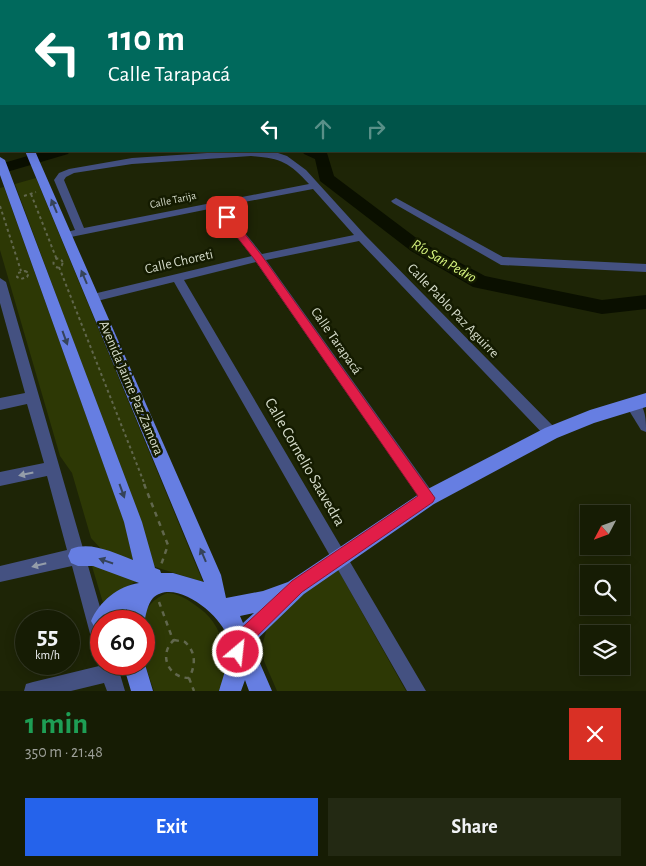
<!DOCTYPE html>
<meta charset="utf-8">
<style>
body{margin:0;font-family:"Alegreya Sans",sans-serif;background:#232913;color:#f1f3f6;height:100vh;display:flex;flex-direction:column;font-size:19px;white-space:nowrap}
*{box-sizing:border-box;margin:0}
p{font-size:16px;color:#9ea19a}
.icon{flex:none;width:28px;height:28px;fill:none;stroke:currentColor;stroke-width:2;stroke-linecap:round;stroke-linejoin:round}
.map{position:relative;height:691px;overflow:hidden}
.side{display:flex;flex-direction:column;background:#161c04;flex:1}
.side>*{flex:none}
.top-card{position:absolute;left:0px;top:0px;width:646px;height:152px;box-shadow:0 2px 12px #0003,0 0 0 1px #353a26;background:#00695c;color:#fff;overflow:hidden}
.needle{width:32px;rotate:229deg}
.tools{position:absolute;left:580px;top:505px;display:grid;gap:10px}
.tools a{display:grid;place-items:center;width:50px;height:50px;border-radius:0px;background:#161c04;box-shadow:0 2px 12px #0003,0 0 0 1px #353a26;font-size:25px}
.speed{position:absolute;left:15px;top:610px;display:flex;gap:10px;font-size:25px;font-weight:700;text-align:center}
.speed>*{display:grid;place-content:center;width:65px;height:65px;border-radius:50%;background:#161c04;box-shadow:0 2px 12px #0003,0 0 0 1px #353a26;line-height:1}
.speed small{font-size:12px;font-weight:400}
.speed .limit{border:8px solid #d22;background:#fff;color:#111}
.pin{position:absolute;display:grid;place-items:center;width:42px;height:42px;color:#fff;margin:-21px;border-radius:10px;box-shadow:0 2px 8px #0006}
.me{position:absolute;width:55px;margin:-28px;rotate:28deg;stroke-linejoin:round;filter:drop-shadow(0 0 4px #0008)}
.turn{display:flex;align-items:center;gap:18px;height:105px;padding:0 25px;font-size:22px}
.turn .icon{width:65px;height:65px;stroke-width:2.5}
.turn b{display:block;font-size:35px;line-height:42px}
.lanes{display:flex;align-items:center;height:48px;padding:0 25px;background:#0003;justify-content:center;gap:25px;direction:ltr}
.lanes .off{opacity:.35}
.round{display:grid;place-items:center;flex:none;width:52px;height:52px;border-radius:0px;background:#232913}
.headline{display:flex;align-items:center;justify-content:space-between;height:85px;padding:0 25px}
h1{font-size:30px;font-weight:700;line-height:38px;color:#1e9e55}
.button{display:flex;gap:10px;margin-top:auto;padding:10px 25px}
.button a{flex:1;height:58px;border-radius:0px;background:#2563eb;color:#fff;font-size:20px;font-weight:700;line-height:58px;text-align:center}
.button a+a{background:#232913;color:#f1f3f6}
.map>svg:first-child{display:block}
</style>
<div class="map">
<svg width="646" height="691" viewBox="0 0 646 691">
<rect width="100%" height="100%" fill="#1e2506"/>
<g fill="#2d3805">
<path d="M 36,178 L 203,582 L 152,566 L 135,508 L 15,184 Z"/>
<path d="M 4,187 L 126,527 L 133,560 L 102,550 L 91,538 L 72,473 L 60,456 L 0,250 L 0,188 Z"/>
<path d="M 91,563 L 135,579 L 135,582 L 119,591 L 104,606 Z"/>
<path d="M 336,566 L 406,691 L 277,691 L 264,661 L 263,642 L 268,625 Z"/>
<path d="M 167,593 C 177,593 187,599 195,605 C 226,625 229,658 222,691 L 154,691 L 144,661 L 144,621 L 142,621 C 146,607 153,599 167,593 Z"/>
</g>
<g fill="none" stroke-linecap="round" stroke-linejoin="round">
<g fill="#0a0f00" fill-rule="evenodd">
<path d="M 45,151 L 70,151 L 68,154 L 0,174 L 0,164 Z"/>
<path d="M 302,151 L 327,153 L 334,176 L 423,243 L 485,276 L 602,300 L 646,295 L 646,309 L 602,314 L 473,287 L 411,251 L 320,181 L 315,159 L 304,154 Z"/>
</g>
<path fill="#4b5236" fill-rule="evenodd" d="M 440,0 L 478,0 L 479,1 L 441,1 Z"/>
<g stroke="#61674d" stroke-width="2" stroke-dasharray="3 3" stroke-linecap="butt">
<path d="M 31,194 L 57,260"/>
<path d="M 24,196 L 36,192"/>
<path d="M 0,206 L 21,271"/>
<circle cx="58" cy="263" r="4.5"/>
<path d="M 59,267 L 145,485"/>
<path d="M 25,271 L 29,273 L 27,277 L 21,279 L 17,277 L 18,273 Z"/>
</g>
<g stroke="#61674d" stroke-width="2.5" stroke-dasharray="5 5" stroke-linecap="butt">
<path d="M 144,484 L 168,545 L 161,565"/>
<path d="M 159,602 L 173,640"/>
<path d="M 174,640 L 185,642 C 196,652 196,665 189,678 C 168,678 158,654 174,640 Z"/>
<path d="M 189,678 L 194,691"/>
</g>
<g fill="#445181" fill-rule="evenodd">
<rect x="40" y="0" width="6" height="1"/>
<path d="M 593,0 L 599,0 L 600,1 L 594,1 Z"/>
<rect x="645" y="7" width="1" height="4"/>
<rect x="0" y="13" width="1" height="4"/>
<path d="M 237,151 L 278,153 L 287,156 L 306,170 L 365,235 L 556,429 L 558,433 L 556,437 L 551,439 L 546,437 L 359,241 L 266,260 L 433,493 L 436,498 L 433,503 L 428,505 L 423,503 L 256,262 L 184,280 L 426,691 L 407,691 L 174,282 L 93,302 L 87,298 L 93,294 L 252,256 L 214,208 L 66,238 L 61,235 L 62,233 L 75,230 L 54,180 L 59,173 L 69,169 L 132,158 ZM 251,156 C 280,158 289,162 309,184 L 84,228 L 64,180 L 66,177 L 74,173 L 132,164 ZM 313,189 L 354,235 L 262,254 L 223,206 Z"/>
<path d="M 396,198 L 503,257 L 646,264 L 646,272 L 501,265 L 393,203 L 391,201 Z"/>
<path d="M 0,278 L 6,282 L 104,621 L 101,621 L 101,650 L 95,647 L 92,641 L 72,566 L 0,582 L 0,566 L 67,550 L 47,476 L 0,486 L 0,472 L 44,463 L 27,404 L 0,410 L 0,398 L 25,393 L 0,303 Z"/>
<path d="M 632,398 C 646,403 646,420 646,432 L 641,430 L 625,404 L 627,400 Z"/>
<path d="M 101,659 L 101,664 L 117,664 L 125,691 L 107,691 L 104,683 L 71,691 L 24,691 L 26,684 L 33,682 L 99,666 Z"/>
</g>
<g fill="#667ee2" fill-rule="evenodd">
<rect x="0" y="19" width="1" height="4"/>
<path d="M 1,52 L 1,58 L 0,59 L 0,53 Z"/>
<path d="M 0,83 L 1,84 L 1,92 L 0,92 Z"/>
<path d="M 25,151 L 35,151 L 221,575 L 226,598 L 263,591 L 288,582 L 422,492 L 545,428 L 590,410 L 646,393 L 646,407 L 594,423 L 557,438 L 434,504 L 304,594 L 250,646 L 256,654 L 272,691 L 249,691 L 245,680 L 241,691 L 219,691 C 224,674 231,656 228,639 C 223,616 175,577 153,598 C 147,605 146,615 144,623 L 144,621 L 124,621 L 127,609 L 115,621 L 101,621 L 101,631 L 95,628 L 91,621 C 99,602 118,586 139,583 L 93,566 L 78,566 L 71,563 L 68,556 L 71,549 C 91,541 114,553 133,560 L 124,522 L 0,175 L 0,157 L 5,160 L 142,522 L 155,568 L 160,570 L 161,573 L 173,573 L 204,582 ZM 254,613 L 243,623 L 240,616 Z"/>
<path d="M 144,661 L 153,691 L 131,691 L 123,664 L 144,664 Z"/>
</g>
</g>
<defs><path id="oneway-solid" d="M-6-.8H1V-3.2L6.5 0L1 3.2V.8H-6Z" transform="scale(1.25)"/></defs>
<g fill="#35435a">
<use href="#oneway-solid" transform="translate(54 206) rotate(-113)"/>
<use href="#oneway-solid" transform="translate(84 277) rotate(-113)"/>
<use href="#oneway-solid" transform="translate(65 338) rotate(70)"/>
<use href="#oneway-solid" transform="translate(122 491) rotate(70)"/>
<use href="#oneway-solid" transform="translate(203 555) rotate(-113)"/>
<use href="#oneway-solid" transform="translate(106 561) rotate(-161)"/>
</g>
<g fill="#949da9">
<use href="#oneway-solid" transform="translate(26 474) rotate(168)"/>
<use href="#oneway-solid" transform="translate(39 565) rotate(166)"/>
</g>
<path fill="#e11d48" stroke="#92132f" d="M 227,214 L 230,215 L 262,256 L 435,498 L 433,502 L 302,592 L 247,646 L 244,658 L 238,660 L 233,658 L 230,652 L 233,636 L 292,581 L 418,496 L 255,260 L 223,219 L 222,217 Z"/>
<g text-anchor="middle" dominant-baseline="central" stroke-width="5" stroke-linejoin="round" paint-order="stroke">
<g font-size="11" fill="#d6dcca" stroke="#141b00">
<text transform="translate(173 200) rotate(-12)">Calle Tarija</text>
</g>
<g font-size="14" fill="#d6dcca" stroke="#141b00">
<text transform="translate(179 262) rotate(-13)">Calle Choreti</text>
<text transform="translate(453 311) rotate(46)">Calle Pablo Paz Aguirre</text>
<text transform="translate(336 341) rotate(55)">Calle Tarapacá</text>
<text transform="translate(131 388) rotate(67)">Avenida Jaime Paz Zamora</text>
</g>
<g font-size="15" font-style="italic" fill="#d5f37d" stroke="#141b00">
<text transform="translate(444 261) rotate(30)">Río San Pedro</text>
</g>
<g font-size="16" fill="#d6dcca" stroke="#141b00">
<text transform="translate(305 462) rotate(60)">Calle Cornelio Saavedra</text>
</g>
</g>
</svg>
<div class="tools">
<a><svg class="needle" viewBox="-14 -14 28 28"><path d="M0-13l5 13h-10z" fill="#e53935"/><path d="M0 13l5-13h-10z" fill="#9ea19a"/></svg></a>
<a><svg class="icon" aria-label="search" viewBox="0 0 24 24"><circle cx="10" cy="10" r="6"/><path d="M15 15l6 6"/></svg></a>
<a><svg class="icon" aria-label="layers" viewBox="0 0 24 24"><path d="M12 4l9 5-9 5-9-5zM3 14l9 5 9-5"/></svg></a>
</div>
<div class="speed"><div>55<small>km/h</small></div><div class="limit">60</div></div>
<div class="pin" style="left:227px;top:217px;background:#d93025"><svg class="icon" aria-label="arrive" viewBox="0 0 24 24"><path d="M6 21V4h12l-3 4 3 4H6"/></svg></div>
<svg class="me" style="left:238px;top:652px" viewBox="-20 -20 40 40"><circle r="17" fill="#e11d48" stroke="#fff" stroke-width="3"/><path d="M0-11L8 9 0 5-8 9z" fill="#fff"/></svg>
<div class="top-card">
<div class="turn"><svg class="icon" aria-label="left" viewBox="0 0 24 24"><path d="M17 20v-9H6M10 6l-5 5 5 5"/></svg><div><b>110 m</b>Calle Tarapacá</div></div>
<div class="lanes"><svg class="icon" aria-label="left" viewBox="0 0 24 24"><path d="M17 20v-9H6M10 6l-5 5 5 5"/></svg><svg class="icon off" aria-label="ahead" viewBox="0 0 24 24"><path d="M12 20V5M6 11l6-6 6 6"/></svg><svg class="icon off" aria-label="right" viewBox="0 0 24 24"><path d="M7 20v-9h11M14 6l5 5-5 5"/></svg></div>
</div>
</div>
<section class="side">
<div class="headline"><div><h1>1 min</h1><p>350 m · 21:48</p></div><a class="round" style="background:#d93025;color:#fff"><svg class="icon" aria-label="close" viewBox="0 0 24 24"><path d="M6 6l12 12M18 6L6 18"/></svg></a></div>
<div class="button"><a>Exit</a><a>Share</a></div>
</section>
